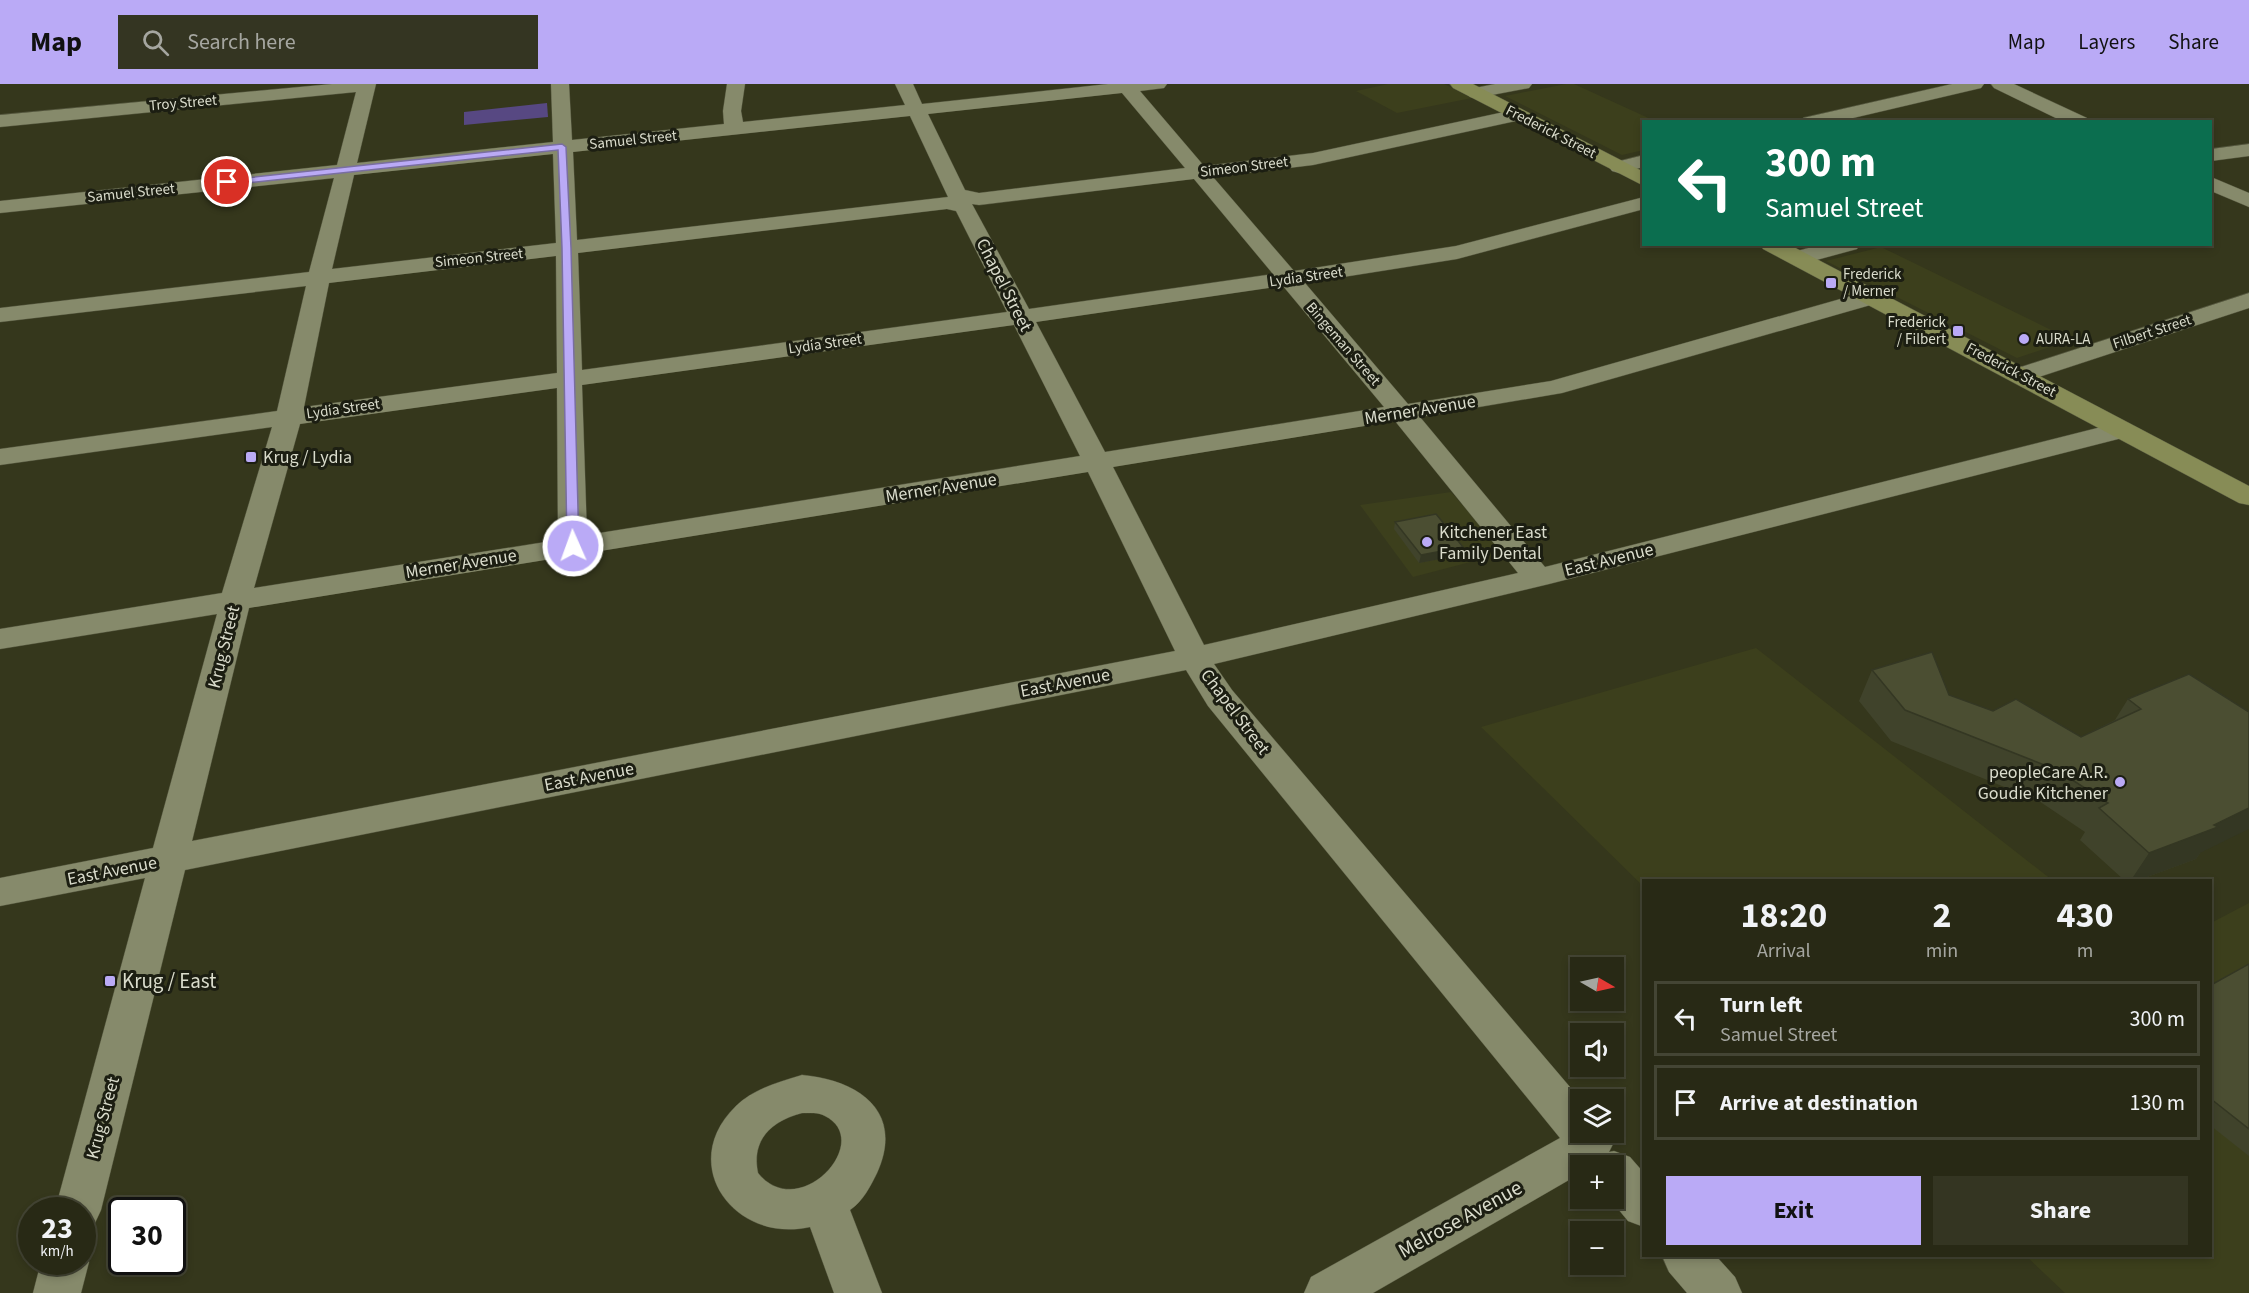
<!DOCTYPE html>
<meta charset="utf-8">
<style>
body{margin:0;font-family:"Source Sans 3",sans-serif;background:#343522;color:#f1f3f6;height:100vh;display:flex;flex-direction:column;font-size:22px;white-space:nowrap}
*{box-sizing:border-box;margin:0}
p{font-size:20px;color:#a5a6a0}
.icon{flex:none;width:33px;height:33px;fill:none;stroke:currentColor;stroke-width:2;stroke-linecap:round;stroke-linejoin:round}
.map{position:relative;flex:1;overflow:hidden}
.sheet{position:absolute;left:1642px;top:795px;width:570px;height:378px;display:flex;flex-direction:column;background:#282915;border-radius:0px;box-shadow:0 3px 9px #0003,0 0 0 2px #444534}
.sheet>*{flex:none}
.banner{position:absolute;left:1642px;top:36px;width:570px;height:126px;border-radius:0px;box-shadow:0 3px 9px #0003,0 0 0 2px #444534;background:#0b6e4f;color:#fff;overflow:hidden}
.needle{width:39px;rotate:99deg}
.fabs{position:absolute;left:1570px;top:873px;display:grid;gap:12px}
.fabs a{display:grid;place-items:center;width:54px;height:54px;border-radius:0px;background:#282915;box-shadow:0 3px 9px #0003,0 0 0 2px #444534;font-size:30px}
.speed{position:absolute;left:18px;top:1113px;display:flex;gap:12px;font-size:30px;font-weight:700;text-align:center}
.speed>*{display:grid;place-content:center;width:78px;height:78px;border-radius:50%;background:#282915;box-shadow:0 3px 9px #0003,0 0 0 2px #444534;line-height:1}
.speed small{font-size:15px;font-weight:400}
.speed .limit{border:3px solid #111;border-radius:9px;background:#fff;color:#111}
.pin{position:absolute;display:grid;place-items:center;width:51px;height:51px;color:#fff;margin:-26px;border:3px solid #fff;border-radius:50%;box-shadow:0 2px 6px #0007}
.me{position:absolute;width:66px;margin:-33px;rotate:358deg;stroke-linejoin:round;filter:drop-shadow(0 0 4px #0008)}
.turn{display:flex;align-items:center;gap:21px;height:126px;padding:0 24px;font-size:27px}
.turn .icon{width:78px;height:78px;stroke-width:2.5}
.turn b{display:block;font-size:42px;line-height:51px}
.eta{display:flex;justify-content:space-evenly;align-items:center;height:102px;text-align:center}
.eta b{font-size:36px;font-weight:700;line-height:42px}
.primary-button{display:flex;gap:12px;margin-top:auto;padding:12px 24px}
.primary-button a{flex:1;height:69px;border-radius:0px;background:#baaaf6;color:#111;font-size:24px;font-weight:700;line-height:69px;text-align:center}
.primary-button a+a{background:#343522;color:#f1f3f6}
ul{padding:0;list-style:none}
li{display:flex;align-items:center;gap:18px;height:75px;margin:0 12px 9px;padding:0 12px;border:3px solid #444534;border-radius:0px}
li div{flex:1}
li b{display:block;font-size:22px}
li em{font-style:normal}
header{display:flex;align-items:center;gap:36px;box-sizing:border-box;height:84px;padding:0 30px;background:#baaaf6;color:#111}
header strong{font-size:28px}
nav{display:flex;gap:33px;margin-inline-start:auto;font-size:21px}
.search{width:420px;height:54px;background:#343522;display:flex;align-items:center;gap:15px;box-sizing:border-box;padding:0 21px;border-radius:0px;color:#a5a6a0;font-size:22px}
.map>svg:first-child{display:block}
</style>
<header>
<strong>Map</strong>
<div class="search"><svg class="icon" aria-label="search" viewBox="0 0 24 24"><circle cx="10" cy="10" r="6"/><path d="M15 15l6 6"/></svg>Search here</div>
<nav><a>Map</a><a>Layers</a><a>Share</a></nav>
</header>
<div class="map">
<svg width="2249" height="1209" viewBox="0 0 2249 1209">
<rect width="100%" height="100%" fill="#35371c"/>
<g fill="#3c3f1c">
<path d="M 1388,0 L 1444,0 L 1472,14 L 1397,29 L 1356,7 Z"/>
<path d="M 1566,0 L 1574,0 L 1655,37 L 1644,38 L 1644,66 L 1622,71 L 1505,12 Z"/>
<path d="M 1881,163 L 2035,238 L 2071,256 L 2017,274 L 1826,177 Z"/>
<path d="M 1451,408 L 1505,469 L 1413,493 L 1360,421 Z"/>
<path d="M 1756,564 L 2052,796 L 1644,796 L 1644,803 L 1481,643 Z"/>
<path d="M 2249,819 L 2249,1209 L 2065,1209 L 2026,1172 L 2211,1172 L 2211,839 Z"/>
</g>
<path fill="#574882" d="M 547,19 L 548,33 L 464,41 L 464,28 Z"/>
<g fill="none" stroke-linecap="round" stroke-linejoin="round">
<g stroke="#52543c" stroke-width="1">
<g id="minor">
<path d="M 332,0 L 376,0 L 357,79 L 553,58 L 551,0 L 569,0 L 572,56 L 724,40 L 723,27 L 727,0 L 745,0 L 741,27 L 743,38 L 905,21 L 895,0 L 913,0 L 922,20 L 1108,0 L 1167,0 L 1164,4 L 1140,7 L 1204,82 L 1313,69 L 1518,25 L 1525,27 L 1527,31 L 1525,35 L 1313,81 L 1213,93 L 1294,187 L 1456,162 L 1644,113 L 1644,125 L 1457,175 L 1305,199 L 1408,320 L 1551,297 L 1865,208 L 1873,206 L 1881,208 L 1885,213 L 1881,218 L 1562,309 L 1420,333 L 1545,483 L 2121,338 L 2130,340 L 2134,346 L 2130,352 L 1549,500 L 1214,580 L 1232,606 L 1581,1016 L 1581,1048 L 1608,1048 L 1613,1060 L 1609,1068 L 1614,1067 L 1630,1073 L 1644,1089 L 1644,1143 L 1628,1137 L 1609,1114 L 1614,1114 L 1614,1082 L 1581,1082 L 1581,1089 L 1373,1209 L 1304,1209 L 1311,1193 L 1560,1054 L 1208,622 L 1186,586 L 185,786 L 101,1126 L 94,1141 L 82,1145 L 82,1126 L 55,1126 L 145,794 L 0,822 L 0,794 L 153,764 L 217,530 L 0,565 L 0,545 L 222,509 L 272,343 L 0,381 L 0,365 L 277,327 L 306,202 L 0,238 L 0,224 L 309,188 L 334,94 L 0,129 L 0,117 L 337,81 L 356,8 L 0,43 L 0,31 ZM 1122,9 L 1185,84 L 979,109 L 965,106 L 928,30 ZM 910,32 L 948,113 L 577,156 L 573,68 ZM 553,70 L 556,159 L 332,185 L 354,91 ZM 1194,95 L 1273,190 L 1029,225 L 972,120 L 979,121 ZM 947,125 L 956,127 L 1007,228 L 582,286 L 578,169 ZM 556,172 L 557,289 L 304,323 L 329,199 ZM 1283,202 L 1384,323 L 1105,368 L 1036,238 ZM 1014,241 L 1080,372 L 587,451 L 582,301 ZM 557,304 L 558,456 L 254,504 L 300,340 ZM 1395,337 L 1518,489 L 1204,561 L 1113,383 ZM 1088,388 L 1175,567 L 192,757 L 249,524 Z"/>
<path d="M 1495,0 L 1532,0 L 1529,4 L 1476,14 L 1470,13 L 1467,9 L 1470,5 Z"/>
<path d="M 1952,0 L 1984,0 L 1981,4 L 1836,38 L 1801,38 L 1803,34 Z"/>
<path d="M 1991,0 L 2014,0 L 2087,34 L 2089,38 L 2064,38 L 1994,4 Z"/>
<path d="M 2249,60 L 2249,72 L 2211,77 L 2211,65 Z"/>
<path d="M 1644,71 L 1644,83 L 1619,89 L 1612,87 L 1609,83 L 1612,79 Z"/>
<path d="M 2211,93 L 2249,109 L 2249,123 L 2211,107 Z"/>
<path d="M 1823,160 L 1860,160 L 1857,165 L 1798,181 L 1790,179 L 1787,174 L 1790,169 Z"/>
<path d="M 2249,209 L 2249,224 L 2030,296 L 2021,299 L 2012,296 L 2008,291 L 2012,286 Z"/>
<path d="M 802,991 C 858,996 905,1027 877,1089 C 870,1103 863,1117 850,1126 L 882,1209 L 834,1209 L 810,1143 C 734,1160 676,1080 736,1022 C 753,1005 779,998 802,991 ZM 802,1029 C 809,1029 819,1028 825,1032 C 875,1057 799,1140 758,1089 C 751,1056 771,1037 802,1029 Z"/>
<path d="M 82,1164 L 89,1178 L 81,1209 L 33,1209 L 41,1178 L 82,1178 Z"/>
<path d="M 1662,1172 L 1716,1172 L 1735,1193 L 1742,1209 L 1687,1209 L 1669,1188 Z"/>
</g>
</g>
<g stroke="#52543c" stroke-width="1">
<g id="major">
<path d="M 1450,0 L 1473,0 L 1644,88 L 1644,102 L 1453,4 Z"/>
<path d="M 1760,160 L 1788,160 L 2249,402 L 2249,421 L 2239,419 L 1763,165 Z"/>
</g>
</g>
<use href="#minor" fill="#868a6b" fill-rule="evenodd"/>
<use href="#major" fill="#878c56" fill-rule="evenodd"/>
</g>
<g fill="#40432b">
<path d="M 1395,438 L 1463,463 L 1461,471 L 1419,479 L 1394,445 Z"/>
<path d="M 1872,586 L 1949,611 L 1993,627 L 2081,653 L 2115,636 L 2128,615 L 2189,590 L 2200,769 L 2196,775 L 2139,796 L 2124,796 L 2080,756 L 2085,748 L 2039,717 L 1891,657 L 1859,617 Z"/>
<path d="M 2249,880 L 2249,1072 L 2211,1042 L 2211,901 Z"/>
</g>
<g fill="#343723">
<path d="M 1463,463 L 1461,471 L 1419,479 L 1421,471 Z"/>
<path d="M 2249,724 L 2249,745 L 2200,769 L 2196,775 L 2139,796 L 2131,796 L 2149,769 Z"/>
</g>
<g fill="#4b4e32" stroke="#343723" stroke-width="1.5">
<path d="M 1436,430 L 1463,463 L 1421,471 L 1395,438 Z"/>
<path d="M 1932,568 L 1949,611 L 1993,627 L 2016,615 L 2081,653 L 2141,625 L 2128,615 L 2189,590 L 2249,628 L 2249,724 L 2214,741 L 2218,743 L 2149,769 L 2099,724 L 2108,719 L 2057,686 L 1905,626 L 1872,586 Z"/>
<path d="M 2249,880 L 2249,1045 L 2211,1015 L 2211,901 Z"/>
</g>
<path fill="#baaaf6" stroke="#796ea0" stroke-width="1.5" d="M 562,60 L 566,63 L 571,164 L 579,462 L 573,465 L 567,462 L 562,164 L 558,66 L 227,101 L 223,98 L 227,96 Z"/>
<g fill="#baaaf6" stroke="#1c1e12" stroke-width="2">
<rect x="1825" y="193" width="12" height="12" rx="3"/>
<rect x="1952" y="241" width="12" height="12" rx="3"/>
<circle cx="2024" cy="255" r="6"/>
<rect x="245" y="367" width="12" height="12" rx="3"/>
<circle cx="1427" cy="458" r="6"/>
<circle cx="2120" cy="698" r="6"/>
<rect x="104" y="891" width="12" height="12" rx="3"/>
</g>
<g text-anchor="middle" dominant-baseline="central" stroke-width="6" stroke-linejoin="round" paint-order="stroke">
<g font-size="15" fill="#dadccc" stroke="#1c1e12">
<text transform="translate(183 19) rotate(-5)">Troy Street</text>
<text transform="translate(1551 48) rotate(27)">Frederick Street</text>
<text transform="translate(633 56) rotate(-6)">Samuel Street</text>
<text transform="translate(1244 83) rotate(-7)">Simeon Street</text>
<text transform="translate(131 109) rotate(-6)">Samuel Street</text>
<text transform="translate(479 174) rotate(-6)">Simeon Street</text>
<text transform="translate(1306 193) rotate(-8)">Lydia Street</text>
<text transform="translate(2152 248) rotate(-18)">Filbert Street</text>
<text transform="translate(825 260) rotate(-8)">Lydia Street</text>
<text transform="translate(1343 260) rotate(49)">Bingeman Street</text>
<text transform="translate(2011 286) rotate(28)">Frederick Street</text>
<text transform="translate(343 325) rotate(-8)">Lydia Street</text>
</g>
<g font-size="15" fill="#dadccc" stroke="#1c1e12" text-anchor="start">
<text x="1843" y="190">Frederick<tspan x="1843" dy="17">/ Merner</tspan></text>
<text x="1946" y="238" text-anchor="end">Frederick<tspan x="1946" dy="17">/ Filbert</tspan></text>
<text x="2036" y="255">AURA-LA</text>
</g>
<g font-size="18" fill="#dadccc" stroke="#1c1e12">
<text transform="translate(1004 201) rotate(63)">Chapel Street</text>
<text transform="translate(1420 326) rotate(-9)">Merner Avenue</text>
<text transform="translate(941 404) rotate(-9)">Merner Avenue</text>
<text transform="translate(1609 476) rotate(-14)">East Avenue</text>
<text transform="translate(461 480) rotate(-9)">Merner Avenue</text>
<text transform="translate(224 563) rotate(-76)">Krug Street</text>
<text transform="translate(1065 599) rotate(-11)">East Avenue</text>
<text transform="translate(1235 628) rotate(53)">Chapel Street</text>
<text transform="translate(589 693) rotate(-11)">East Avenue</text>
<text transform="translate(112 787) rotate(-11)">East Avenue</text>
<text transform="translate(103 1034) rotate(-75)">Krug Street</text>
</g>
<g font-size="18" fill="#dadccc" stroke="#1c1e12" text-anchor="start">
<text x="263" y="373">Krug / Lydia</text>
<text x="1439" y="448">Kitchener East<tspan x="1439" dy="21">Family Dental</tspan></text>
<text x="2108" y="688" text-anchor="end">peopleCare A.R.<tspan x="2108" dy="21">Goudie Kitchener</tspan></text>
</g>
<g font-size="21" fill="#dadccc" stroke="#1c1e12" text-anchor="start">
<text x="122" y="897">Krug / East</text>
</g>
<g font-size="21" fill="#dadccc" stroke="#1c1e12">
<text transform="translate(1460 1135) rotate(-29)">Melrose Avenue</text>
</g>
</g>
</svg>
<div class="fabs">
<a><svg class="needle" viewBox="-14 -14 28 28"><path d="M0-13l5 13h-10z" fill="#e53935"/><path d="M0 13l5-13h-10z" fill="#a5a6a0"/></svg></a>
<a><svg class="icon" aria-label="sound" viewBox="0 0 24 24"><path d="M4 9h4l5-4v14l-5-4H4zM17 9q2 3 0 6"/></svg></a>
<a><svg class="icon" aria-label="layers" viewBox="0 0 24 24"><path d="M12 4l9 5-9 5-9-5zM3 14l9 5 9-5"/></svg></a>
<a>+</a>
<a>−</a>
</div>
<div class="speed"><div>23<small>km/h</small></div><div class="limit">30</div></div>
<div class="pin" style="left:227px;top:98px;background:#d93025"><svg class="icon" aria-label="arrive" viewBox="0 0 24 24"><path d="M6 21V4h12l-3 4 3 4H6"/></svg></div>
<svg class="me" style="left:573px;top:462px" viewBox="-20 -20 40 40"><circle r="17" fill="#baaaf6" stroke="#fff" stroke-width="3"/><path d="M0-11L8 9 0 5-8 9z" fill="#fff"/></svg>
<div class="banner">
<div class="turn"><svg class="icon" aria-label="left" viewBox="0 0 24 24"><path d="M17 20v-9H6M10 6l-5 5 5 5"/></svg><div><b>300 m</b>Samuel Street</div></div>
</div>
<section class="sheet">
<div class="eta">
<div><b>18:20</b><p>Arrival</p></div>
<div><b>2</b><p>min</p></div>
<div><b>430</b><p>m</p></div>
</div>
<ul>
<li><svg class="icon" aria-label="left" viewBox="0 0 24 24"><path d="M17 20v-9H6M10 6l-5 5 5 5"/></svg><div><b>Turn left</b><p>Samuel Street</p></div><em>300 m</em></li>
<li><svg class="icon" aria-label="arrive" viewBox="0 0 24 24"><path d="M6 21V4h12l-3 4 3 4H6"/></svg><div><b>Arrive at destination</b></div><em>130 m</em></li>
</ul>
<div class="primary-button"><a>Exit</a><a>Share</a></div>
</section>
</div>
